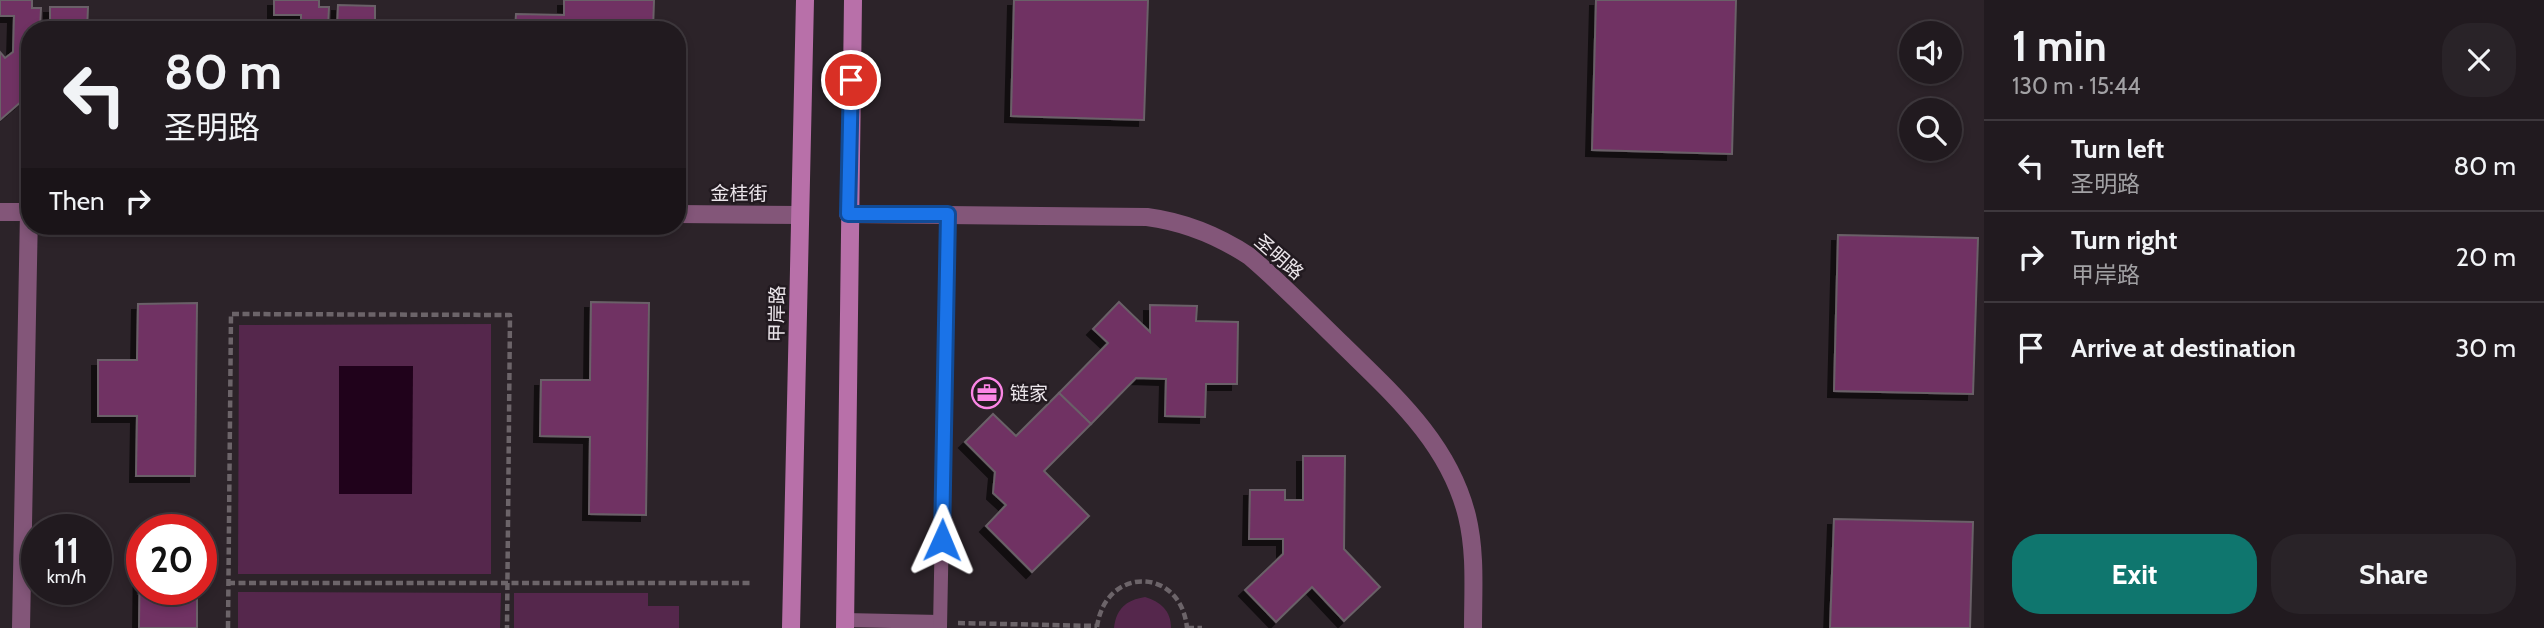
<!DOCTYPE html>
<meta charset="utf-8">
<style>
body{margin:0;font-family:Cabin,"Noto Sans SC",sans-serif;background:#292328;color:#f1f3f6;height:100vh;display:flex;flex-direction:column;font-size:26px;white-space:nowrap}
*{box-sizing:border-box;margin:0}
p{font-size:23px;color:#a2a1a4}
.icon{flex:none;width:38px;height:38px;fill:none;stroke:currentColor;stroke-width:2;stroke-linecap:round;stroke-linejoin:round}
.map{position:relative;flex:1;overflow:hidden}
.sheet{display:flex;flex-direction:column;background:#211a1f;width:560px}
.sheet>*{flex:none}
.top-card{position:absolute;left:21px;top:21px;width:665px;height:214px;border-radius:28px;box-shadow:0 4px 10px #0003,0 0 0 2px #3e383d;background:#211a1f;color:#f1f3f6;overflow:hidden}
.fabs{position:absolute;left:1899px;top:21px;display:grid;gap:14px}
.fabs a{display:grid;place-items:center;width:63px;height:63px;border-radius:50%;background:#211a1f;box-shadow:0 4px 10px #0003,0 0 0 2px #3e383d;font-size:35px}
.speed{position:absolute;left:21px;top:514px;display:flex;gap:14px;font-size:35px;font-weight:700;text-align:center}
.speed>*{display:grid;place-content:center;width:91px;height:91px;border-radius:50%;background:#211a1f;box-shadow:0 4px 10px #0003,0 0 0 2px #3e383d;line-height:1}
.speed small{font-size:18px;font-weight:400}
.speed .limit{border:10px solid #d22;background:#fff;color:#111}
.pin{position:absolute;display:grid;place-items:center;width:60px;height:60px;color:#fff;margin:-30px;border:4px solid #fff;border-radius:50%;box-shadow:0 2px 7px #0007}
.me{position:absolute;width:77px;margin:-38px;rotate:1deg;stroke-linejoin:round;filter:drop-shadow(0 0 5px #0008)}
.turn{display:flex;align-items:center;gap:24px;height:147px;padding:0 28px;font-size:32px}
.turn .icon{width:91px;height:91px;stroke-width:2.5}
.turn b{display:block;font-size:49px;line-height:60px}
.then{display:flex;align-items:center;height:66px;padding:0 28px;background:#0003;gap:14px;font-size:26px}
.round{display:grid;place-items:center;flex:none;width:74px;height:74px;border-radius:28px;background:#292328}
.summary{display:flex;align-items:center;justify-content:space-between;height:119px;padding:0 28px}
h1{font-size:42px;font-weight:700;line-height:52px}
.primary-button{display:flex;gap:14px;margin-top:auto;padding:14px 28px}
.primary-button a{flex:1;height:80px;border-radius:28px;background:#0f766e;color:#fff;font-size:28px;font-weight:700;line-height:80px;text-align:center}
.primary-button a+a{background:#292328;color:#f1f3f6}
ul{padding:0;list-style:none}
li{display:flex;align-items:center;gap:21px;height:91px;padding:0 28px;border-top:2px solid #3e383d}
li div{flex:1}
li b{display:block;font-size:26px}
li em{font-style:normal}
main{display:flex;flex:1;min-height:0}
.map>svg:first-child{display:block}
</style>
<main>
<div class="map">
<svg width="1984" height="628" viewBox="0 0 1984 628">
<defs>
<filter id="shadow"><feDropShadow dx="-6" dy="6" stdDeviation="0" flood-color="#0009"/></filter>
</defs>
<rect width="100%" height="100%" fill="#2c2329"/>
<g fill="#55274c">
<path d="M 491,324 L 491,574 L 238,574 L 239,325 Z"/>
<path d="M 238,592 L 501,593 L 500,628 L 238,628 Z"/>
<path d="M 514,593 L 648,593 L 648,606 L 679,606 L 679,628 L 514,628 Z"/>
<path d="M 1145,597 C 1161,602 1171,611 1171,628 L 1114,628 C 1116,609 1126,600 1145,597 Z"/>
</g>
<path fill="#20021b" d="M 339,366 L 413,366 L 412,494 L 339,494 Z"/>
<g fill="#703064" stroke="#6a6067" stroke-width="2" filter="url(#shadow)">
<path d="M 0,0 L 32,0 L 32,8 L 41,8 L 40,29 L 50,29 L 50,7 L 88,7 L 87,30 L 30,30 L 30,62 L 27,62 L 30,65 L 30,73 L 24,78 L 30,86 L 30,94 L 0,120 L 0,52 L 5,58 L 13,52 L 14,16 L 0,16 Z"/>
<path d="M 274,0 L 319,0 L 319,7 L 329,7 L 328,27 L 337,27 L 338,5 L 375,6 L 375,30 L 301,30 L 301,15 L 274,15 Z"/>
<path d="M 564,0 L 654,0 L 653,30 L 515,30 L 516,14 L 564,15 Z"/>
<path d="M 1014,0 L 1148,0 L 1144,120 L 1011,116 Z"/>
<path d="M 1596,0 L 1736,0 L 1732,154 L 1592,150 Z"/>
<path d="M 1838,235 L 1978,238 L 1973,394 L 1834,391 Z"/>
<path d="M 591,302 L 649,303 L 646,515 L 589,514 L 590,437 L 540,436 L 541,380 L 590,380 Z"/>
<path d="M 1119,302 L 1150,332 L 1150,305 L 1197,306 L 1196,321 L 1238,322 L 1237,384 L 1206,384 L 1205,417 L 1165,416 L 1166,379 L 1136,378 L 1091,424 L 1059,393 L 1108,343 L 1093,329 Z"/>
<path d="M 197,303 L 195,476 L 136,476 L 137,416 L 98,416 L 98,360 L 137,360 L 138,304 Z"/>
<path d="M 1059,393 L 1091,424 L 1044,471 L 1089,516 L 1032,572 L 986,526 L 1006,505 L 993,493 L 995,472 L 965,442 L 993,414 L 1016,436 Z"/>
<path d="M 1303,456 L 1345,456 L 1344,549 L 1380,587 L 1344,621 L 1312,587 L 1276,622 L 1245,590 L 1283,554 L 1283,539 L 1249,539 L 1250,490 L 1285,490 L 1285,500 L 1303,500 Z"/>
<path d="M 1834,519 L 1973,522 L 1970,628 L 1830,628 Z"/>
<path d="M 140,551 L 142,590 L 197,590 L 197,628 L 139,628 Z"/>
</g>
<g fill="none" stroke-linecap="round" stroke-linejoin="round">
<g stroke="#6c6469" stroke-width="4.5" stroke-dasharray="7 3.5" stroke-linecap="butt">
<path d="M 228,583 L 751,583"/>
<path d="M 958,623 L 1097,626"/>
<path d="M 1097,627 C 1105,566 1181,566 1187,628"/>
<path d="M 228,628 L 231,314 L 510,315 L 507,628"/>
<path d="M 1187,628 L 1202,628"/>
</g>
<g stroke="#835679" stroke-width="14">
<path d="M 845,620 L 940,622"/>
<path d="M 940,628 L 948,214"/>
</g>
<g stroke="#835679" stroke-width="18">
<path d="M 848,214 L 1147,217 C 1185,222 1217,235 1249,256 C 1282,284 1312,315 1343,345 C 1394,395 1449,443 1467,516 C 1476,553 1473,590 1473,628"/>
<path d="M 21,628 L 29,212"/>
</g>
<g stroke="#835679" stroke-width="18">
<path d="M 0,212 L 30,212"/>
<path d="M 677,214 L 800,215"/>
</g>
<g stroke="#b870a9" stroke-width="18">
<path d="M 791,628 L 805,0"/>
<path d="M 845,628 L 853,0"/>
</g>
</g>
<g fill="none" stroke-linecap="round" stroke-linejoin="round">
<g stroke="#114b97" stroke-width="18">
<path id="route" d="M 851,80 L 848,214 L 948,214 L 942,540"/>
</g>
<use href="#route" stroke="#1a73e8" stroke-width="12"/>
</g>
<defs>
<g id="office-ring" transform="scale(1.575)"><circle r="9.5" fill="#221a20" stroke="#fb86e5" stroke-width="1.5"/><path d="M-6-3h4V-5.5h4V-3h4V5H-6ZM-1-4.5V-3h2v-1.5ZM-6 0V1H6V0Z" fill="#fb86e5"/></g>
</defs>
<g fill-rule="evenodd">
<use href="#office-ring" x="987" y="393"/>
</g>
<g text-anchor="middle" dominant-baseline="central" stroke-width="5" stroke-linejoin="round" paint-order="stroke">
<g font-size="19" fill="#ece6eb" stroke="#221a20">
<text x="739" y="193">金桂街</text>
<text transform="translate(1279 257) rotate(41)">圣明路</text>
<text transform="translate(777 314) rotate(-89)">甲岸路</text>
</g>
<g font-size="19" fill="#ece6eb" stroke="#221a20" text-anchor="start">
<text x="1010" y="393">链家</text>
</g>
</g>
</svg>
<div class="fabs">
<a><svg class="icon" aria-label="sound" viewBox="0 0 24 24"><path d="M4 9h4l5-4v14l-5-4H4zM17 9q2 3 0 6"/></svg></a>
<a><svg class="icon" aria-label="search" viewBox="0 0 24 24"><circle cx="10" cy="10" r="6"/><path d="M15 15l6 6"/></svg></a>
</div>
<div class="speed"><div>11<small>km/h</small></div><div class="limit">20</div></div>
<div class="pin" style="left:851px;top:80px;background:#d93025"><svg class="icon" aria-label="arrive" viewBox="0 0 24 24"><path d="M6 21V4h12l-3 4 3 4H6"/></svg></div>
<svg class="me" style="left:942px;top:540px" viewBox="-20 -20 40 40"><path d="M0-17L14 15 0 8-14 15z" fill="#1a73e8" stroke="#fff" stroke-width="4"/></svg>
<div class="top-card">
<div class="turn"><svg class="icon" aria-label="left" viewBox="0 0 24 24"><path d="M17 20v-9H6M10 6l-5 5 5 5"/></svg><div><b>80 m</b>圣明路</div></div>
<div class="then">Then<svg class="icon" aria-label="right" viewBox="0 0 24 24"><path d="M7 20v-9h11M14 6l5 5-5 5"/></svg></div>
</div>
</div>
<section class="sheet">
<div class="summary"><div><h1>1 min</h1><p>130 m · 15:44</p></div><a class="round"><svg class="icon" aria-label="close" viewBox="0 0 24 24"><path d="M6 6l12 12M18 6L6 18"/></svg></a></div>
<ul>
<li><svg class="icon" aria-label="left" viewBox="0 0 24 24"><path d="M17 20v-9H6M10 6l-5 5 5 5"/></svg><div><b>Turn left</b><p>圣明路</p></div><em>80 m</em></li>
<li><svg class="icon" aria-label="right" viewBox="0 0 24 24"><path d="M7 20v-9h11M14 6l5 5-5 5"/></svg><div><b>Turn right</b><p>甲岸路</p></div><em>20 m</em></li>
<li><svg class="icon" aria-label="arrive" viewBox="0 0 24 24"><path d="M6 21V4h12l-3 4 3 4H6"/></svg><div><b>Arrive at destination</b></div><em>30 m</em></li>
</ul>
<div class="primary-button"><a>Exit</a><a>Share</a></div>
</section>
</main>
